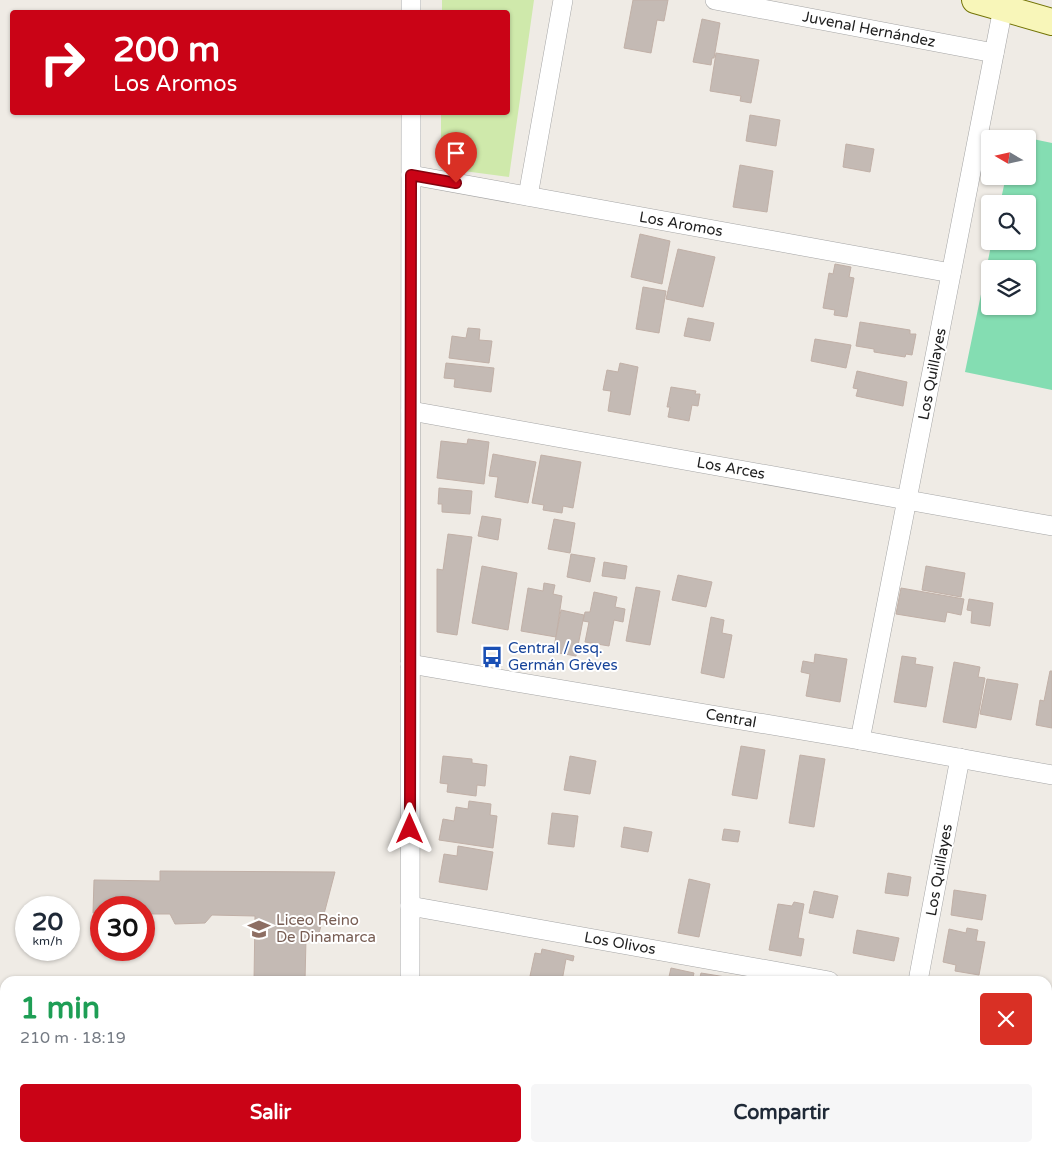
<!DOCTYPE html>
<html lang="es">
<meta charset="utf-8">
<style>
body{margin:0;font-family:"Varela Round",sans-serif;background:#f6f6f7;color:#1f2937;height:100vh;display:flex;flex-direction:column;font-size:19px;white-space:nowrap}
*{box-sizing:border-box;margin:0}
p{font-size:16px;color:#747a83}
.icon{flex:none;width:28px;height:28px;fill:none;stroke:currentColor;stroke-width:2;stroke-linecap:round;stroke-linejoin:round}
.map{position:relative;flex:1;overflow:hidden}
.details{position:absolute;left:0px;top:976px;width:1052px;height:176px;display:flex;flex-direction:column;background:#fff;border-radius:15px 15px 0 0;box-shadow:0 1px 4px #0004}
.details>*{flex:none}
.banner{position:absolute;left:10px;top:10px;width:500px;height:105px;border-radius:5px;box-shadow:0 1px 4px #0004;background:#ca0316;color:#fff;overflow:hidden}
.needle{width:32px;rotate:279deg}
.fabs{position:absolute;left:981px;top:130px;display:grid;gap:10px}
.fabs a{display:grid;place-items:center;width:55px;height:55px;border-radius:5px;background:#fff;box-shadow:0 1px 4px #0004;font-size:25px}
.speed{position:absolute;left:15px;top:896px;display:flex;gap:10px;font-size:25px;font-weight:700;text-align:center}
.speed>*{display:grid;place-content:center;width:65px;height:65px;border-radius:50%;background:#fff;box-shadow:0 1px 4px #0004;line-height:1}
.speed small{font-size:12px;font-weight:400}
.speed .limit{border:8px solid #d22;background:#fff;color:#111}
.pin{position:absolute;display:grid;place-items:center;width:42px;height:42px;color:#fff;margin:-51px -21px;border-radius:50% 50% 50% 0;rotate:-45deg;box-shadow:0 0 5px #0007}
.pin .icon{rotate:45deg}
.me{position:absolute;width:55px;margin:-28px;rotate:0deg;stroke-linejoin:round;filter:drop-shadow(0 0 4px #0008)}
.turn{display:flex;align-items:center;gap:18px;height:105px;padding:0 20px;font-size:22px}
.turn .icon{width:65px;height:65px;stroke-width:2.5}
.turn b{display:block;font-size:35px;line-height:42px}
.round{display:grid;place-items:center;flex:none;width:52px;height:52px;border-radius:5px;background:#f6f6f7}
.overview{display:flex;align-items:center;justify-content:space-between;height:85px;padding:0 20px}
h1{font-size:30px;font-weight:800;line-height:38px;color:#1e9e55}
.button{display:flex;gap:10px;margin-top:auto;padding:10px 20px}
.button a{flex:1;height:58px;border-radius:5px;background:#ca0316;color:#fff;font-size:20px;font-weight:800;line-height:58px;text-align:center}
.button a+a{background:#f6f6f7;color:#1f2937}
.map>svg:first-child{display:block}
</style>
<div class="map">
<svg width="1052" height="1152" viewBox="0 0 1052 1152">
<rect width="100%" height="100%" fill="#efebe5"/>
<path fill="#cfe9ab" d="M 442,0 L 534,0 L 509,177 L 441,168 L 441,113 L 508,112 L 508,12 L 442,12 Z"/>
<path fill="#84ddb2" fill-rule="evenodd" d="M 1014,135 L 1052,143 L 1052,390 L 965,372 L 992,241 L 1028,241 L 1028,204 L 1000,204 L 1006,176 L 1028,176 L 1028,139 L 1014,139 ZM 990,269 L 1028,269 L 1028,306 L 990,306 Z"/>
<g fill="#c4bab4" stroke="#c1b0a7">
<path d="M 633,0 L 668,0 L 664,21 L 657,20 L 651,53 L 624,48 Z"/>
<path d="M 702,19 L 720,23 L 714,58 L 712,58 L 711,65 L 693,62 Z"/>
<path d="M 716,53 L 759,60 L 751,103 L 740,101 L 741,96 L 710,91 Z"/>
<path d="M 750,115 L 780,120 L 776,146 L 746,141 Z"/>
<path d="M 846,144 L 874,149 L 870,172 L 843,167 Z"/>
<path d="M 740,165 L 773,171 L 767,212 L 733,207 Z"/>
<path d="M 640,234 L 670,241 L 662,284 L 631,277 Z"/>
<path d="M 678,249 L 715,257 L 703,307 L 666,299 Z"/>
<path d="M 835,264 L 851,267 L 849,277 L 854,278 L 847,317 L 834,315 L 835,310 L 823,308 L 829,273 L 833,274 Z"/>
<path d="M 643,287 L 666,291 L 659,333 L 636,329 Z"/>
<path d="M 688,318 L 714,323 L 710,341 L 684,336 Z"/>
<path d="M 860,322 L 910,330 L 910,334 L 916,334 L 912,355 L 906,354 L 905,357 L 874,352 L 874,349 L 856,346 Z"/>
<path d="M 468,328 L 480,329 L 479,340 L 492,341 L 489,363 L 449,358 L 452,336 L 466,338 Z"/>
<path d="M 815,339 L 851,345 L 846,368 L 811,361 Z"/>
<path d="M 446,363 L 494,368 L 491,392 L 454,387 L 455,379 L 444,378 Z"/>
<path d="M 620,363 L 638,367 L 630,415 L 608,411 L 611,391 L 603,390 L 607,370 L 618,372 Z"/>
<path d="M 857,371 L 907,382 L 903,406 L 856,396 L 858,389 L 853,388 Z"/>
<path d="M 671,387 L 696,391 L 695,394 L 700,394 L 698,406 L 692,405 L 689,421 L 668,417 L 670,407 L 667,407 Z"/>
<path d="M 468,439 L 489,442 L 484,484 L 437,478 L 441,441 L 467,444 Z"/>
<path d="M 493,454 L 536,462 L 528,503 L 495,497 L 498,477 L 489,476 Z"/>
<path d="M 541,455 L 581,462 L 573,508 L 563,506 L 562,513 L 543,510 L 544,505 L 532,503 Z"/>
<path d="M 439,488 L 472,491 L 470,514 L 442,512 L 442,504 L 438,504 Z"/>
<path d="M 482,516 L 501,519 L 498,540 L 478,536 Z"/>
<path d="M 554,519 L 575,523 L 570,553 L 548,549 Z"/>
<path d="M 448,534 L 472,537 L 457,635 L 437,632 L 437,569 L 443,570 Z"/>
<path d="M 571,554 L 595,558 L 590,582 L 567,577 Z"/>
<path d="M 604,562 L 627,566 L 625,579 L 602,576 Z"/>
<path d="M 482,566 L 517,573 L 508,630 L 472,623 Z"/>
<path d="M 926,566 L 965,573 L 961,597 L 922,590 Z"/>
<path d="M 678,575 L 712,582 L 706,607 L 672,600 Z"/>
<path d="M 544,583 L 555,585 L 553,594 L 562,596 L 556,637 L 521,631 L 528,588 L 543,591 Z"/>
<path d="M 636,587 L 660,591 L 650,645 L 626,641 Z"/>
<path d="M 901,588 L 964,599 L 961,615 L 947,612 L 945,622 L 896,614 Z"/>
<path d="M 594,592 L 617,597 L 615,607 L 625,609 L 623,622 L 614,620 L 609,646 L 585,642 L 589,622 L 583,621 L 585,612 L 590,612 Z"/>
<path d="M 969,599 L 993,603 L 990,626 L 971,623 L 972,611 L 967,610 Z"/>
<path d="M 561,610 L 584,615 L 576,656 L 553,652 Z"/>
<path d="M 711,617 L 724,620 L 722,633 L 732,635 L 724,678 L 701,673 Z"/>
<path d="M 815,654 L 847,659 L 840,702 L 806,696 L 810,674 L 801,672 L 803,661 L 814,663 Z"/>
<path d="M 902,656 L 916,658 L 915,664 L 933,667 L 926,707 L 894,702 Z"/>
<path d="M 954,662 L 980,667 L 978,677 L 985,678 L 976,728 L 943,722 Z"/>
<path d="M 1050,671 L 1052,671 L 1052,728 L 1036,725 L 1040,700 L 1044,701 Z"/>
<path d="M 987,679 L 1018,684 L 1011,720 L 980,714 Z"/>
<path d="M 741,746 L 765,750 L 757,799 L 732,795 Z"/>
<path d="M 800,755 L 825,759 L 814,827 L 789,823 Z"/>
<path d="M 443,756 L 472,759 L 472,763 L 487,765 L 485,786 L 477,785 L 476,796 L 447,792 L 448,784 L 440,783 Z"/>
<path d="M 570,756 L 596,761 L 590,794 L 564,790 Z"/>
<path d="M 469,801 L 491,804 L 490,815 L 497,816 L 493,848 L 439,840 L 443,819 L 454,821 L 456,807 L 468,809 Z"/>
<path d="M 552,813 L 578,816 L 574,847 L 548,844 Z"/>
<path d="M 624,827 L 652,832 L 648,852 L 621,847 Z"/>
<path d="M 724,829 L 740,831 L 738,842 L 722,840 Z"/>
<path d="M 458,846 L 493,852 L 487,890 L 439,882 L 444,854 L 457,856 Z"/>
<path d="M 160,871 L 335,872 L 318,937 L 306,939 L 305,981 L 254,981 L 255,916 L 212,915 L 205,923 L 175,924 L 170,914 L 144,914 L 144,908 L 101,908 L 101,914 L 93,913 L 94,880 L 160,881 Z"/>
<path d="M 888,873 L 911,877 L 908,896 L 885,893 Z"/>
<path d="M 689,879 L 710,884 L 699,937 L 678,933 Z"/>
<path d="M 954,890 L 986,895 L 982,920 L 951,915 Z"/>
<path d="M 814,891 L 838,896 L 833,918 L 809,913 Z"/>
<path d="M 794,902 L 804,904 L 798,938 L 804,939 L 801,956 L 769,950 L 778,904 L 792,906 Z"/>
<path d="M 967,928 L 978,930 L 976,941 L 985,942 L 979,975 L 955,971 L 956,965 L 943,962 L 949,929 L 966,933 Z"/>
<path d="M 857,930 L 899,938 L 894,961 L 853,953 Z"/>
<path d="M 542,949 L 574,956 L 573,961 L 566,959 L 562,981 L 552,981 L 530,976 L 535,953 L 541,954 Z"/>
<path d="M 671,968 L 694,973 L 692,981 L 668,981 Z"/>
<path d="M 701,973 L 744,980 L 744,981 L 699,981 Z"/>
<rect x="105" y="1148" width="232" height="4"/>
<path d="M 592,1148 L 616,1148 L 615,1152 L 591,1152 Z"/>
<path d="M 631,1148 L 665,1148 L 664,1152 L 630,1152 Z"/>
<path d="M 682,1148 L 707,1148 L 707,1152 L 681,1152 Z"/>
<path d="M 721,1148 L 752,1148 L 751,1152 L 720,1152 Z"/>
<path d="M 770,1148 L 802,1148 L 802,1150 L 804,1151 L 769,1152 Z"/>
<path d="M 951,1148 L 985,1148 L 984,1152 L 970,1152 L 970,1150 Z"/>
</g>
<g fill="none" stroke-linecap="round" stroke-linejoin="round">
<g stroke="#a5a5a5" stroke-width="10">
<path id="lane" d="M 362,1152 L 363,1148"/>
</g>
<g stroke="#a5a5a5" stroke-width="20">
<g id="street">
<path d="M 715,0 L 994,53"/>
<path d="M 411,12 L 411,0"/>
<path d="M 411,175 L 951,273"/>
<path d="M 528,196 L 563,0"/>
<path d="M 411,411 L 1052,526"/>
<path d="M 410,664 L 860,740 L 1052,775"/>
<path d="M 860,740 L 1003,8"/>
<path d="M 410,906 L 829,981"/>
<path d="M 410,981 L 411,112"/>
<path d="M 918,981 L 960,758"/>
<path d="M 1048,1021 L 1052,1022"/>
<path d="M 423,1148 L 441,1152"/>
<path d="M 887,1152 L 888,1148"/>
</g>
</g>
<g stroke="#737406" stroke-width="28">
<path id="secondary" d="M 975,0 L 1052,22"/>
</g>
<use href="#lane" stroke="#fff" stroke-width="9"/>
<use href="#street" stroke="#fff" stroke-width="19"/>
<use href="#secondary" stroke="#f8f6b9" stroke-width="26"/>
</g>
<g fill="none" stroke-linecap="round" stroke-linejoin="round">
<g stroke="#83020e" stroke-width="12">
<path id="route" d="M 410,829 L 411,175 L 456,183"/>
</g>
<use href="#route" stroke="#ca0316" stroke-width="9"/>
</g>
<defs>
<g id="bus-bare" transform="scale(1.725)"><path d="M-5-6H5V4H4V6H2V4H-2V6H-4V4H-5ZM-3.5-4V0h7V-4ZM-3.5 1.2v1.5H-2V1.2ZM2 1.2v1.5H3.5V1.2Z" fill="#1a4fb4" stroke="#fff" stroke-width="2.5" paint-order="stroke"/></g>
<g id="school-bare" transform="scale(1.725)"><path d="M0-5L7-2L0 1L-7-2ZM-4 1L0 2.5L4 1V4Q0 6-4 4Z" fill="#8d6e63" stroke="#fff" stroke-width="2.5" paint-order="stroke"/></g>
</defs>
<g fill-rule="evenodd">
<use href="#bus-bare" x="492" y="657"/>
<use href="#school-bare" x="259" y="929"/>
</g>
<g text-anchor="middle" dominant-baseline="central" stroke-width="4" stroke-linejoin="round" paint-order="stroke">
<g font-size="15" fill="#1e1e1e" stroke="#fff">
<text transform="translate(869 29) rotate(11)">Juvenal Hernández</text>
<text transform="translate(681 224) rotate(10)">Los Aromos</text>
<text transform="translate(932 374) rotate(-79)">Los Quillayes</text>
<text transform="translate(731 468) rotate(10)">Los Arces</text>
<text transform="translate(731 718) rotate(10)">Central</text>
<text transform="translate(939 870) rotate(-80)">Los Quillayes</text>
<text transform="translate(620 943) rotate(10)">Los Olivos</text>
</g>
<g font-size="15" fill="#164399" stroke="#fff" text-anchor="start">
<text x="508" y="648">Central / esq.<tspan x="508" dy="17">Germán Grèves</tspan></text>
</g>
<g font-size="15" fill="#785e54" stroke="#fff" text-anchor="start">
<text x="276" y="920">Liceo Reino<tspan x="276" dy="17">De Dinamarca</tspan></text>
</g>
</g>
</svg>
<div class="fabs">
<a><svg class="needle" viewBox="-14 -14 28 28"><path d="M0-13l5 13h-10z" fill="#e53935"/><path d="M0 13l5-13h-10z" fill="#747a83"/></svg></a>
<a><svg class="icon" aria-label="search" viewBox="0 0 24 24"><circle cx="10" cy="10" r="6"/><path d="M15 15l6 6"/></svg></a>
<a><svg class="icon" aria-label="layers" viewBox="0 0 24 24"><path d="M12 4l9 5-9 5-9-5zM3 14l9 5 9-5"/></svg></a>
</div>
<div class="speed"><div>20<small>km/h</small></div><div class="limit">30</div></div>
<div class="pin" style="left:456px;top:183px;background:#d93025"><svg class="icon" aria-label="arrive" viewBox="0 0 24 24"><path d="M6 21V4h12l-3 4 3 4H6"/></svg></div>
<svg class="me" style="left:410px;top:829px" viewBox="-20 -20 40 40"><path d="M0-17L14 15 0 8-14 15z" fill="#ca0316" stroke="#fff" stroke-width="4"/></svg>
<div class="banner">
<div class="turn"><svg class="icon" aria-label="right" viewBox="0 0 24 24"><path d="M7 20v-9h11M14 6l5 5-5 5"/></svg><div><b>200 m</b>Los Aromos</div></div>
</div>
<section class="details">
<div class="overview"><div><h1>1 min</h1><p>210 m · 18:19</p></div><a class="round" style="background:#d93025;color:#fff"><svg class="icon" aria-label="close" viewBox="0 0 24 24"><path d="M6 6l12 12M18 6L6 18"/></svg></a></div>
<div class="button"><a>Salir</a><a>Compartir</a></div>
</section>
</div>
